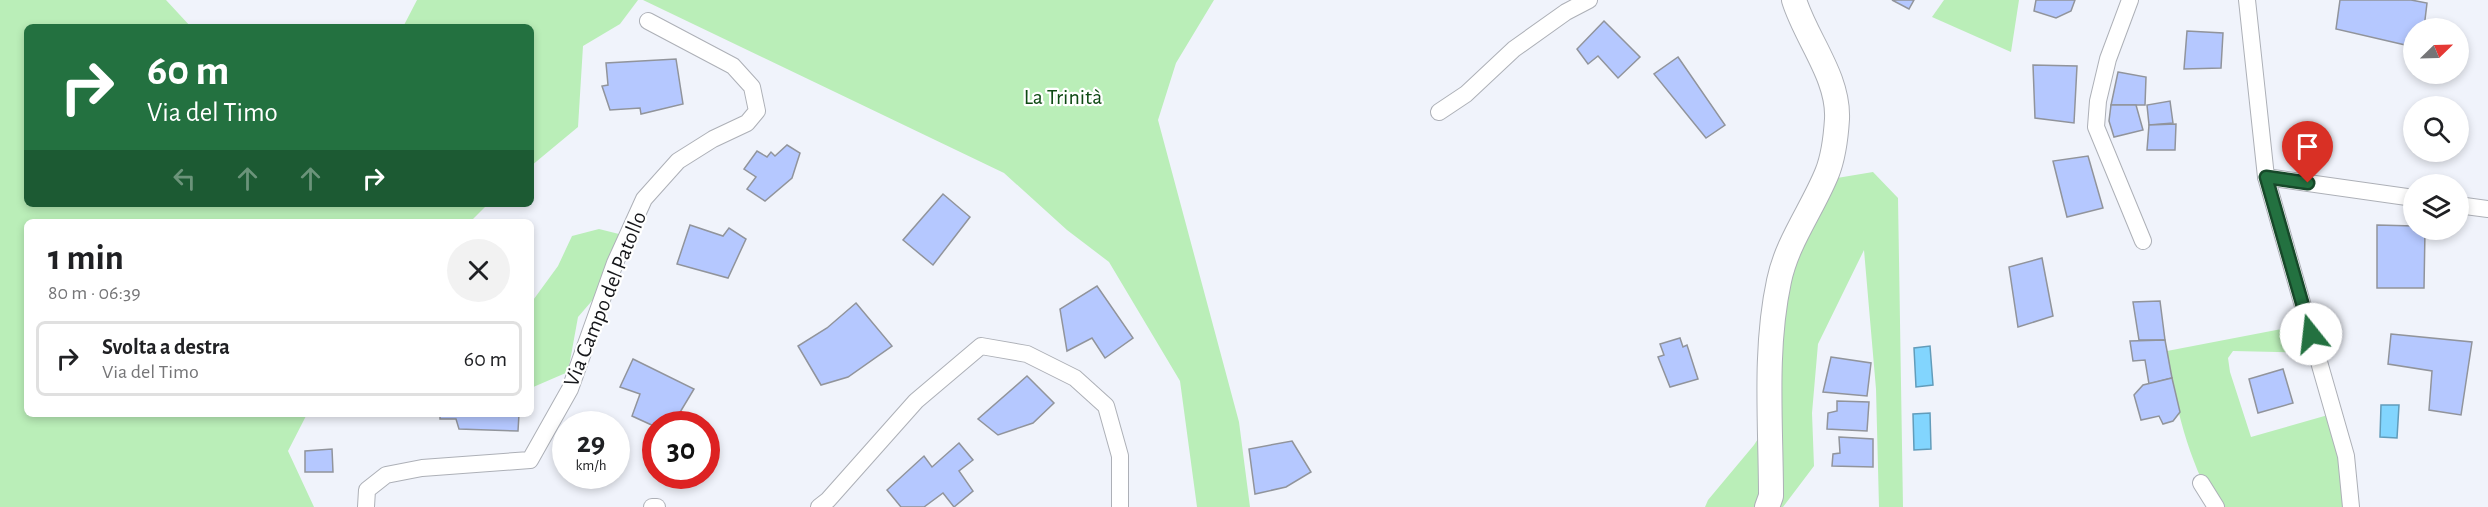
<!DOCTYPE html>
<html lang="it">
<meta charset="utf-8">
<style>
body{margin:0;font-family:"Alegreya Sans",sans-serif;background:#f2f2f2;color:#202124;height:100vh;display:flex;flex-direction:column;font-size:22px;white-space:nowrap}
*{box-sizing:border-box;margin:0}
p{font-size:20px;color:#757577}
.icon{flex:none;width:33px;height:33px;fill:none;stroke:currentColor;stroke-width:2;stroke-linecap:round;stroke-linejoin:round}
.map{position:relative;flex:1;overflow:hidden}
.details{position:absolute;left:24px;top:219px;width:510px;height:198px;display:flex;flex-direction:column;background:#fff;border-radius:9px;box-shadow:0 3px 9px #0003}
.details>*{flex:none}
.top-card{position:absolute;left:24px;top:24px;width:510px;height:183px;border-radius:9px;box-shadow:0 3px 9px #0003;background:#237140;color:#fff;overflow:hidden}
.needle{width:39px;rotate:67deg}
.tools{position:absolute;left:2403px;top:18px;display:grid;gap:12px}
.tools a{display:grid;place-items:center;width:66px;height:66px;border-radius:50%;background:#fff;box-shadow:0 3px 9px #0003;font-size:30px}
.speed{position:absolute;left:552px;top:411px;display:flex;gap:12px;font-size:30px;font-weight:700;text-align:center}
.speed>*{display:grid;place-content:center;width:78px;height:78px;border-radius:50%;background:#fff;box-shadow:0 3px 9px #0003;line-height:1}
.speed small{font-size:15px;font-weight:400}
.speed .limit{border:9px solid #d22;background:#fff;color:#111}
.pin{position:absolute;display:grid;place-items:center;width:51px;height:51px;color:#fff;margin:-62px -26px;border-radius:50% 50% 50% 0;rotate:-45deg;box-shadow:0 0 6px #0007}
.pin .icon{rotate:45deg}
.me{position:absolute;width:66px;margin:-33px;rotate:344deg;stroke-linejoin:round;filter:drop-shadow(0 0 4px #0008)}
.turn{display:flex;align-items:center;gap:21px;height:126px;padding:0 24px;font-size:27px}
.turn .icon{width:78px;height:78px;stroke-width:2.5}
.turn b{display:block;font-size:42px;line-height:51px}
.lanes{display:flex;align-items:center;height:57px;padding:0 24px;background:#0003;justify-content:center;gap:30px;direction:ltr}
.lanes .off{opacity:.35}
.round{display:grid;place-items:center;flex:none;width:63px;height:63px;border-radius:32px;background:#f2f2f2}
.headline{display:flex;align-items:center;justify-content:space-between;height:102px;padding:0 24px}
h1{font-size:36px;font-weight:700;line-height:45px}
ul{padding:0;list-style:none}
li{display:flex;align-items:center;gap:18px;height:75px;margin:0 12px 9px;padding:0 12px;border:3px solid #e0e0e0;border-radius:9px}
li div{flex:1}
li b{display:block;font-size:22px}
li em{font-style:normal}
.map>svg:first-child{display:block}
</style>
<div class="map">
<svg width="2488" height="507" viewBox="0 0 2488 507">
<rect width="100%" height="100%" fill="#f0f3fb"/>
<g fill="#baeeb8">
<path d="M 0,0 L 166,0 L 191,27 L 27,27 L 27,204 L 488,204 L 470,222 L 27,222 L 27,414 L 307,414 L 288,451 L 314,507 L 0,507 Z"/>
<path d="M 417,0 L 638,0 L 620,24 L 583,46 L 578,127 L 531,166 L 531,27 L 403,27 Z"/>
<path d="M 643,0 L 1214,0 L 1176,63 L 1158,120 L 1239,422 L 1250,507 L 1197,507 L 1180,381 L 1109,262 L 1067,230 L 1004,173 Z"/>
<path d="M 1944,0 L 2019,0 L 2011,52 L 1932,17 Z"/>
<path d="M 1873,172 L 1898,198 L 1903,507 L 1879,507 L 1876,389 L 1864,250 L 1818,344 L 1812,413 L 1814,466 L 1783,507 L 1705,507 L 1708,500 L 1754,445 L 1772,417 L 1779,281 L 1837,178 Z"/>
<path d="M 599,229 L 627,236 L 609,281 L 578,317 L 568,372 L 531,388 L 531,303 L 558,266 L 572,236 Z"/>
<path d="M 2308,324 L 2316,353 L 2233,351 L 2228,358 L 2230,372 L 2251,437 L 2335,413 L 2351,507 L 2216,507 C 2188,460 2175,405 2167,351 Z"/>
</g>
<g fill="#82d5fe" stroke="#629cba" stroke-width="1.5">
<path d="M 1930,346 L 1933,385 L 1916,387 L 1914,348 Z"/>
<path d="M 2381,405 L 2399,405 L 2397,438 L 2380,437 Z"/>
<path d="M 1930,413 L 1931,449 L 1914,450 L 1913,414 Z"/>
</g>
<g fill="#b5c8ff" stroke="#91949b" stroke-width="1.5">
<path d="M 1892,0 L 1914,0 L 1909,9 Z"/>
<path d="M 2036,0 L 2075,0 L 2071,11 L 2056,18 L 2034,11 Z"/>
<path d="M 2340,0 L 2411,0 L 2427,3 L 2424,28 L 2414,28 L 2414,47 L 2336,29 Z"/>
<path d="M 1604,21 L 1640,57 L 1618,78 L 1598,56 L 1588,64 L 1577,49 Z"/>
<path d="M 2187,31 L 2223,33 L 2221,68 L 2184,69 Z"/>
<path d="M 1678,57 L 1725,125 L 1706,138 L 1654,74 Z"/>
<path d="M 676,59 L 683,104 L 641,114 L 640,108 L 610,110 L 602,86 L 608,85 L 606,63 Z"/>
<path d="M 2033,65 L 2077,66 L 2074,123 L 2035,118 Z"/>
<path d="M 2118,72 L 2146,77 L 2145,105 L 2111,105 Z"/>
<path d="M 2170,101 L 2173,123 L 2149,125 L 2147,105 Z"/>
<path d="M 2111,105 L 2136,105 L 2143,130 L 2114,137 L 2109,121 Z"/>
<path d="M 2176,124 L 2175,150 L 2147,150 L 2149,125 Z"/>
<path d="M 787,145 L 800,153 L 792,178 L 765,201 L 747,189 L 756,177 L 744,169 L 757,151 L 767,157 L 771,152 L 775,156 Z"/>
<path d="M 2088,156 L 2103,208 L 2067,217 L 2053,161 Z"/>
<path d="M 943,194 L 970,217 L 933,265 L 903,240 Z"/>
<path d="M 690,225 L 723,236 L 729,228 L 746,239 L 728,278 L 677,264 Z"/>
<path d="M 2377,225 L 2414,226 L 2414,230 L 2425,230 L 2424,288 L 2377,288 Z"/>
<path d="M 2042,258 L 2053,316 L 2018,327 L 2009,267 Z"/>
<path d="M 1097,286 L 1133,338 L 1105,358 L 1092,338 L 1067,351 L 1060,309 Z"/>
<path d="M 2160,301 L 2165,340 L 2139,340 L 2133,302 Z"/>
<path d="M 856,303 L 892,346 L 848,377 L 821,385 L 798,346 L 827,328 Z"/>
<path d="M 2391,334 L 2472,342 L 2461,415 L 2429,410 L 2432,371 L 2388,364 Z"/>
<path d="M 1680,338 L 1683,347 L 1687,345 L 1698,379 L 1670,387 L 1658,357 L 1664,355 L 1660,344 Z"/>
<path d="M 2165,340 L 2172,378 L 2149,384 L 2145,360 L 2133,361 L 2130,341 Z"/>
<path d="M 1831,357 L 1871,363 L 1867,396 L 1823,392 Z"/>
<path d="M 633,359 L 694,389 L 673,424 L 656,424 L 656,427 L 632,416 L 640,394 L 620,387 Z"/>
<path d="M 2283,369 L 2293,403 L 2258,413 L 2249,379 Z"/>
<path d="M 1027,376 L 1054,403 L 1033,423 L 998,435 L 978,419 Z"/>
<path d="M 2172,378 L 2180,412 L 2173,421 L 2163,424 L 2159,416 L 2141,420 L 2134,395 L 2143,385 Z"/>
<path d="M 1837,401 L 1869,402 L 1867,431 L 1827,429 L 1828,413 L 1837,411 Z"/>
<path d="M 440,414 L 519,414 L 518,431 L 459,429 L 456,419 L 440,419 Z"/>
<path d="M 1839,437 L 1873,439 L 1873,467 L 1832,466 L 1833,454 L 1840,453 Z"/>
<path d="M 1292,441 L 1311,472 L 1286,487 L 1255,494 L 1249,449 Z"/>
<path d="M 959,443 L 973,460 L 959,471 L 973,491 L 954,507 L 943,493 L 924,507 L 901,507 L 887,490 L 924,456 L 932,467 Z"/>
<path d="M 332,449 L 333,472 L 305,472 L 305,451 Z"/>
</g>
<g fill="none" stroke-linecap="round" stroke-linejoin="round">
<g stroke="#adb0b7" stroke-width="18">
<g id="street">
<path d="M 2130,0 L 2108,59 L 2098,101 L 2096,127 L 2143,241"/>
<path d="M 2247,0 L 2266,177 L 2346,456 L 2351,507"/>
<path d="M 1439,112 L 1466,94 L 1514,49 L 1566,12 L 1589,0"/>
<path d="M 2266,177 L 2414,198"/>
<path d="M 2458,205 L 2488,209"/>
<path d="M 2201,483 L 2216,507"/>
<path d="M 366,507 L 367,490 L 386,475 L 422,468 L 530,460 L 570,389 L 615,263 L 644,199 L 678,161 L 713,139 L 747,123 L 757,111 L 752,87 L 733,66 L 648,21"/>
<path d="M 652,507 L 657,507"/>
<path d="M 819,507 L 828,500 L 916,401 L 981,346 L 1027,354 L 1075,378 L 1106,406 L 1120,456 L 1120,507"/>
</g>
</g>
<g stroke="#adb0b7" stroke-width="26">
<path id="secondary" d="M 1767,507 L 1771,496 C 1771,426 1764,350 1779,281 C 1787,242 1812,210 1827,173 C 1833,158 1836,135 1837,119 C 1839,77 1806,39 1794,0"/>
</g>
<use href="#street" stroke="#fff" stroke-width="16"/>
<use href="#secondary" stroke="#fff" stroke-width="24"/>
</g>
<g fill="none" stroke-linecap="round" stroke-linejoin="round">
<g stroke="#17492a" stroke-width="15">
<path id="route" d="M 2308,183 L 2266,177 L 2311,334"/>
</g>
<use href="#route" stroke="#237140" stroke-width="10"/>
</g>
<g text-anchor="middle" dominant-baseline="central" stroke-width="4.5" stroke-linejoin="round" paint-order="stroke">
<g font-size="22" fill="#0e4a13" stroke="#fff">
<text x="1063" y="97">La Trinità</text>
</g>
<g font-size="22" fill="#16171a" stroke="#fff">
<text transform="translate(605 299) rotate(-68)">Via Campo del Patollo</text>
</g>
</g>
</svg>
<div class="tools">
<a><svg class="needle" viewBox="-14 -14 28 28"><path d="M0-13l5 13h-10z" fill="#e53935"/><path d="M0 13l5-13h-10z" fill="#757577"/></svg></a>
<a><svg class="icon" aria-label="search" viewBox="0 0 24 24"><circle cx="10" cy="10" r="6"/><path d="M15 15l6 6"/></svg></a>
<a><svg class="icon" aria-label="layers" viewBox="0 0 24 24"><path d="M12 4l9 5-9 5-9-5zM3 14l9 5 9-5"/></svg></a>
</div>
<div class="speed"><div>29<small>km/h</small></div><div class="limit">30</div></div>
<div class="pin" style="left:2308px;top:183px;background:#d93025"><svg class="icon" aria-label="arrive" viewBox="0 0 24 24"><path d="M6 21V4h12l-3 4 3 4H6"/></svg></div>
<svg class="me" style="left:2311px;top:334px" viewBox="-20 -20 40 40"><circle r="19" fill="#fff"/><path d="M0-13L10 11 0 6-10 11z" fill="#237140"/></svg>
<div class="top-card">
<div class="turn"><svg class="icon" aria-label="right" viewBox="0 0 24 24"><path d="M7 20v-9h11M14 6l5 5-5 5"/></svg><div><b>60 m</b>Via del Timo</div></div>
<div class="lanes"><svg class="icon off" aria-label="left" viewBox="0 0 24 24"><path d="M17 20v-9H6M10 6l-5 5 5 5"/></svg><svg class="icon off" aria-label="ahead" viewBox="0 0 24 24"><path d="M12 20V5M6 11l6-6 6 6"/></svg><svg class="icon off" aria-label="ahead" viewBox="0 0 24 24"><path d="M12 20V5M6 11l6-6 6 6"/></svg><svg class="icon" aria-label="right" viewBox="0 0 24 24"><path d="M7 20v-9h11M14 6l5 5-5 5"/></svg></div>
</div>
<section class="details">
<div class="headline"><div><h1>1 min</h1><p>80 m · 06:39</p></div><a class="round"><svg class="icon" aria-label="close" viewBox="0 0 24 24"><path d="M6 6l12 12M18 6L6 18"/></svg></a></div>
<ul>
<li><svg class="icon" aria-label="right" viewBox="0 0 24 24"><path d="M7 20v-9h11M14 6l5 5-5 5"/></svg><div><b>Svolta a destra</b><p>Via del Timo</p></div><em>60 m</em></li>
</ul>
</section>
</div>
